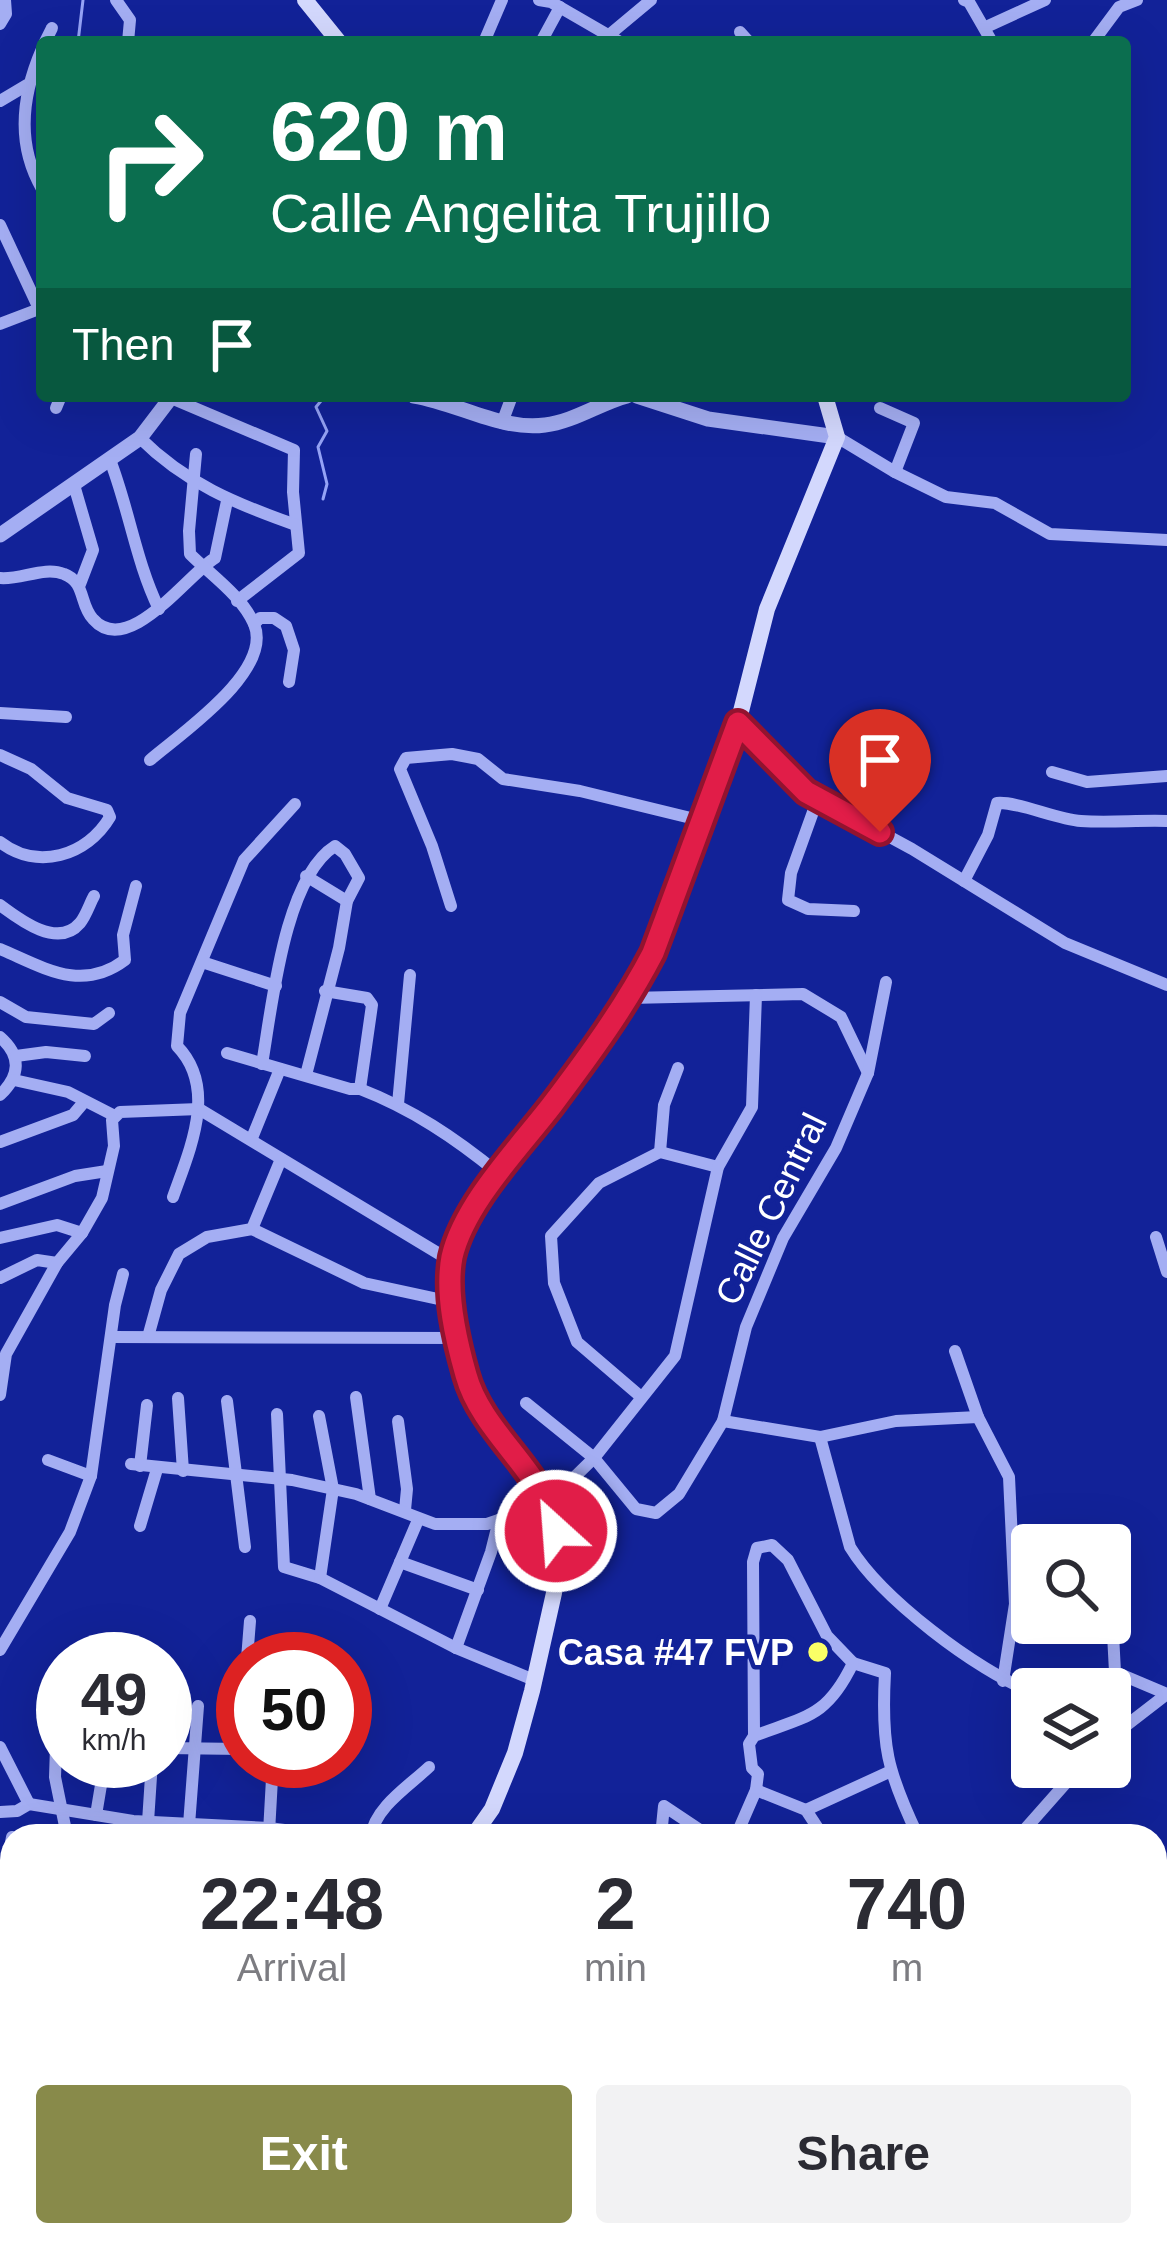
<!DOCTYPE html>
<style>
body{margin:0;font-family:Arial,sans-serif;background:#f2f2f3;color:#2b2b33;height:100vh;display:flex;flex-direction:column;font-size:45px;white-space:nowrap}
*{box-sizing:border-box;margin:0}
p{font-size:39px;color:#7c7c81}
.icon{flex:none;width:66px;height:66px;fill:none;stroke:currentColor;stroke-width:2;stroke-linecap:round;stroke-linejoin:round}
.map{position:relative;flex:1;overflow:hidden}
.side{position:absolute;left:0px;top:1824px;width:1167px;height:423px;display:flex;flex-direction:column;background:#fff;border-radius:36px 36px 0 0;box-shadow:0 12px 48px #0002}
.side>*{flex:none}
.hud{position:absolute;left:36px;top:36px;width:1095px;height:366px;border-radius:12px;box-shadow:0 12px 48px #0002;background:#0b6e4f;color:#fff;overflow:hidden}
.tools{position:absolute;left:1011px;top:1524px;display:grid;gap:24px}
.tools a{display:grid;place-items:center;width:120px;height:120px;border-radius:12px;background:#fff;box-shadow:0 12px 48px #0002;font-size:60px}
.speed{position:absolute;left:36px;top:1632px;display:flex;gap:24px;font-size:60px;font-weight:700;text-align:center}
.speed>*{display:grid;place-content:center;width:156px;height:156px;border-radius:50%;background:#fff;box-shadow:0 12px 48px #0002;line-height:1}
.speed small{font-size:30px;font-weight:400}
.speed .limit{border:18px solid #d22;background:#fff;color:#111}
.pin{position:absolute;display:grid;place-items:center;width:102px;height:102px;color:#fff;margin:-123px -51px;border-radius:50% 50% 50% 0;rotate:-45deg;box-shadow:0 0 12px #0007}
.pin .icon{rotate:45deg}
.me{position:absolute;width:132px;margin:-66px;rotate:334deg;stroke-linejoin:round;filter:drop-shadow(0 0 9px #0008)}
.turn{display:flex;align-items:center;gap:42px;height:252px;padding:0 36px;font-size:54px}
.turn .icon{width:156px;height:156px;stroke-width:2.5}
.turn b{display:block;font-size:84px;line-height:102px}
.then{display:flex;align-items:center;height:114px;padding:0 36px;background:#0003;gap:24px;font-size:45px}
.eta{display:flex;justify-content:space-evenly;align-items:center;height:204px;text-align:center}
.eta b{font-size:72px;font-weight:800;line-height:84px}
.button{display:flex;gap:24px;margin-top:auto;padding:24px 36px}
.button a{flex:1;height:138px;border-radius:12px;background:#888a4a;color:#fff;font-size:48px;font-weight:800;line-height:138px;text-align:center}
.button a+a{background:#f2f2f3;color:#2b2b33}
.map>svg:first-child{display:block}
</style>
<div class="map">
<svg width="1167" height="2245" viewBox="0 0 1167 2245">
<rect width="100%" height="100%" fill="#122298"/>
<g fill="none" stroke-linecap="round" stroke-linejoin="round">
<g stroke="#95a3f6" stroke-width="3">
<path d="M 78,42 L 83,0"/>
<path d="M 323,499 L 327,484 L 318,447 L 327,431 L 316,407 L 325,396"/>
</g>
<g stroke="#a4aef3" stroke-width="12">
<path d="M 116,0 L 130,20 L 128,42"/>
<path d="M 539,0 L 551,2 L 620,42"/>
<path d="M 964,0 L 969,2 L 992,42"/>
<path d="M 0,24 L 6,14 L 5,0"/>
<path d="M 986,27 L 1045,0"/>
<path d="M 740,32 L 749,42"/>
<path d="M 609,35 L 651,0"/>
<path d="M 45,42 L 52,28"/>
<path d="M 484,42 L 502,0"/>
<path d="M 541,42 L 560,7"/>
<path d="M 1093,42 L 1119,7 L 1137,0"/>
<path d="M 42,49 C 22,95 16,144 42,189"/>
<path d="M 0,101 L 27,85"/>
<path d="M 0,225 L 42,315"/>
<path d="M 0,324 L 39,309"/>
<path d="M 171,398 L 294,450 L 293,492 L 299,553 L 237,601"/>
<path d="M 56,408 L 61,396"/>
<path d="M 880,408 L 914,423 L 895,472"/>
<path d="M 502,423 L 512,396"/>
<path d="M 837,437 L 895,472 L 946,497 L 995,503 L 1050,534 L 1167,540"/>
<path d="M 140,438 C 185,483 236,504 296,525"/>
<path d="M 110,460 C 129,509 136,562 159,609"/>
<path d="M 74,485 L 93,550 L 80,584"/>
<path d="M 0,578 C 21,580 44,566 64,574 C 86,582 79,604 93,619 C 128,659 188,574 215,558 L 227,501"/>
<path d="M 254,624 L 260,618 L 274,618 L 286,626 L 294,650 L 289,682"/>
<path d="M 0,713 L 66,717"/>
<path d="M 738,723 L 807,792 L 912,849 L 1065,943 L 1167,985"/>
<path d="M 0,755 L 31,769 L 67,798 L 107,810 L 110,817 C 87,856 37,871 0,842"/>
<path d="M 150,760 C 180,734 274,671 254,624 C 242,596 211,575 190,554 L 189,531 L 196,454"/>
<path d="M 1052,772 L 1087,782 L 1167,776"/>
<path d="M 818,798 L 791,873 L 788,900 L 808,909 L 854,911"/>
<path d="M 306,876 L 347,901"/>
<path d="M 964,881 L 988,835 L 997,803 C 1016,801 1056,819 1081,821 C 1109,823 1138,820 1167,821"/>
<path d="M 0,905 C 20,920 58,949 80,923 C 86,916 90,903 94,896"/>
<path d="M 451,906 L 432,846 L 400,769 L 406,758 L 452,754 L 478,759 L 503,779 L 580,791 L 699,820"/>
<path d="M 0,949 C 43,967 81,993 125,960 L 123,935 L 136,886"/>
<path d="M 202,962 L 276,986"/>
<path d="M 629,998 L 803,994 L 841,1017 L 868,1073"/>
<path d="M 0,1002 L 26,1017 L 94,1024 L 109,1013"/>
<path d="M 0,1037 C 22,1056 20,1076 0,1095"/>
<path d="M 227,1053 L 350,1089 L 360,1089 L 372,1005 L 367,998 L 325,991"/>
<path d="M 16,1056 L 46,1052 L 85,1056"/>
<path d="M 262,1064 C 272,1007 284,878 335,846 L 345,854 L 359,878 L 347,901 L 339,948 L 306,1075"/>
<path d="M 14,1080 L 68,1092 L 113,1115"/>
<path d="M 360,1089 C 412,1109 455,1138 498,1173"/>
<path d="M 398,1104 L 410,975"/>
<path d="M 252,1138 L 280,1069"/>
<path d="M 0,1142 L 73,1115 L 84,1102"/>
<path d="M 660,1152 L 664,1105 L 678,1068"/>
<path d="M 173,1197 C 190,1149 218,1088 177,1046 L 180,1013 L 244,860 L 295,804"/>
<path d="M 0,1204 L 75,1176 L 107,1171"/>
<path d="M 252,1229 L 281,1159"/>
<path d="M 1156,1237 L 1167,1272"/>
<path d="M 0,1238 L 57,1225 L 82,1233"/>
<path d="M 0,1278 L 37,1260 L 57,1263"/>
<path d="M 111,1337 L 457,1338"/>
<path d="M 148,1337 L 161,1290 L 179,1254 L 207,1237 L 252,1229 L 364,1283 L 452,1302"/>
<path d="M 955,1351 L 978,1417 L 1009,1477 L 1015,1604 L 1003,1681"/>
<path d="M 0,1395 L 6,1354 L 57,1263 L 82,1233 L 102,1198 L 114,1146 L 112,1120 L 120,1112 L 199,1109 L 451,1261"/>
<path d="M 640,1396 L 577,1342 L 554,1283 L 551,1236 L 599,1183 L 660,1152 L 718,1167"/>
<path d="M 356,1397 L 370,1499"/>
<path d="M 178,1398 L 183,1471"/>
<path d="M 227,1401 L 245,1547"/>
<path d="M 526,1403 L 594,1458 L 636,1509 L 656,1513 L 679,1494 L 723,1421 L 746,1327 L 783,1238 L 836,1148 L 868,1073 L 886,982"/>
<path d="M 277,1414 L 284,1567 L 320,1578 L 456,1648 L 534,1680"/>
<path d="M 319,1416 L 333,1489 L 320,1578"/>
<path d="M 398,1421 L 407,1489 L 405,1510"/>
<path d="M 723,1421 L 820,1437 L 896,1421 L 978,1417"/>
<path d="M 820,1437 L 850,1547 C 881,1598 977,1671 1032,1692"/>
<path d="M 131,1464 L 292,1480 L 356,1494 L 435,1524 L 487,1524 L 548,1503 L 594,1458 L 675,1356 L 718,1167 L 752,1107 L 756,995"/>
<path d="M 140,1466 L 147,1405"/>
<path d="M 91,1476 L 115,1305 L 123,1274"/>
<path d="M 140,1526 L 157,1469"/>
<path d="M 400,1562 L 478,1590"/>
<path d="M 380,1609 L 418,1520"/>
<path d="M 1112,1615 L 1115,1672 L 1167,1694"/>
<path d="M 456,1648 L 491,1552 L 499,1520"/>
<path d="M 0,1650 L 70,1532 L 91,1476 L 48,1460"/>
<path d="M 247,1659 L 250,1621"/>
<path d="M 853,1663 L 885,1673 C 881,1745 887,1771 918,1836"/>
<path d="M 57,1718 L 55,1777 L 67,1836"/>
<path d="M 1110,1738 L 1167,1694"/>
<path d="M 0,1747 L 29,1804"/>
<path d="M 165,1748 L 243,1749"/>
<path d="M 240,1750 L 243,1711"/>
<path d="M 756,1790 L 806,1810 L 823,1836"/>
<path d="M 806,1810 L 889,1772"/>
<path d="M 0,1812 L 17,1811 L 29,1804 L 133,1821 L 269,1828 L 330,1836"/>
<path d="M 96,1815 L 105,1761"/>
<path d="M 148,1822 L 152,1761"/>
<path d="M 189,1825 L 198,1706"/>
<path d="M 269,1832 L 273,1761"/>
<path d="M 371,1836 C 375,1807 409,1786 429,1767"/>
<path d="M 661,1836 L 664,1806 L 709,1836"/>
<path d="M 736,1836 L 756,1790 L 758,1774 L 752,1768 L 749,1744 L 754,1736 L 753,1562 L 757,1548 L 772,1545 L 788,1560 L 827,1636 L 853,1663 C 827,1717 807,1716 754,1736"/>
<path d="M 1019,1836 L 1080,1767"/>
<path d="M 5,1875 L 12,1837"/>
<path d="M 1155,2060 L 1167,2061"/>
<path d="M 70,2235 L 71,2245"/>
<path d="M 137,2235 L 161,2245"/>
<path d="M 394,2235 L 413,2245"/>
<path d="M 568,2235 L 584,2245"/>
<path d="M 862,2235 L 868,2245"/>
<path d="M 236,2245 L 243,2235"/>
<path d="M 339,2245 L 340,2235"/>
<path d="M 426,2245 L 432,2235"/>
<path d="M 889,2245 L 908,2235"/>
</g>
<g stroke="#a4aef3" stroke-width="15">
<path d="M 414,396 C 458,403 501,431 545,425 C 573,422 600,403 627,396"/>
<path d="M 637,396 L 708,419 L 837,437"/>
<path d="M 0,535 L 140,438 L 172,396"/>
</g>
<g stroke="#d3d8fd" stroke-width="16">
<path d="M 305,0 L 339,42"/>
<path d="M 473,1836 L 492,1809 L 515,1753 L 532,1691 L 554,1593 L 555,1531 L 548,1503 L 488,1424 L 472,1397 L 457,1338 L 451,1261 L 467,1221 L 498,1173 L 603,1036 L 653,953 L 738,723 L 767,609 L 837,437 L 825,396"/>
<path d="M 760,2235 L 766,2245"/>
</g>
</g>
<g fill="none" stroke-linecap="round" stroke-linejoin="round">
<g stroke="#92132f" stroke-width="30">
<path id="route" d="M 556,1531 C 547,1474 482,1434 466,1375 C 456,1340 445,1294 452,1257 C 464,1204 519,1148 552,1105 C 589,1056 625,1007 653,953 L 738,723 L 806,792 L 880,832"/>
</g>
<use href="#route" stroke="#e11d48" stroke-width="21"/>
</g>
<circle fill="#faff66" stroke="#122298" stroke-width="4.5" cx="818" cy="1652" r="12"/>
<g text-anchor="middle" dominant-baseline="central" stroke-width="9" stroke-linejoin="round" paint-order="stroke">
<g font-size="36" fill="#fff" stroke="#122298">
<text transform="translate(771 1209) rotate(-64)">Calle Central</text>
</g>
<g font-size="36" font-weight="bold" fill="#fff" stroke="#122298" text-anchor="end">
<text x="794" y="1652">Casa #47 FVP</text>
</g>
</g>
</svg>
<div class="tools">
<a><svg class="icon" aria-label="search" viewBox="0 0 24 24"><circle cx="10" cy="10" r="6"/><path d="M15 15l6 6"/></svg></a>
<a><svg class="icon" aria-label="layers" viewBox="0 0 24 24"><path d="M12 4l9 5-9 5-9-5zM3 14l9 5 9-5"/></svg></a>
</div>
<div class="speed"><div>49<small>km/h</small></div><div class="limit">50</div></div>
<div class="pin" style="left:880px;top:832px;background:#d93025"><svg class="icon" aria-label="arrive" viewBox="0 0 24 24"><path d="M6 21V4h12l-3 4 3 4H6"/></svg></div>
<svg class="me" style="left:556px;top:1531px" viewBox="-20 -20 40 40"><circle r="17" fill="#e11d48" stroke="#fff" stroke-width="3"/><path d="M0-11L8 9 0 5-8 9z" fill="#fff"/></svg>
<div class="hud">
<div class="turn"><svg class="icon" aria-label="right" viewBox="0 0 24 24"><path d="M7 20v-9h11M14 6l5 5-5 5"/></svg><div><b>620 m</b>Calle Angelita Trujillo</div></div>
<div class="then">Then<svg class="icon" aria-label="arrive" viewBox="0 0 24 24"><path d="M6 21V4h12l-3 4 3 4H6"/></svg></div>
</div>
<section class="side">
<div class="eta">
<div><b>22:48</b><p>Arrival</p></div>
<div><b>2</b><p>min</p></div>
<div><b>740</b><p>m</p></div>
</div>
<div class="button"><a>Exit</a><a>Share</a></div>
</section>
</div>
